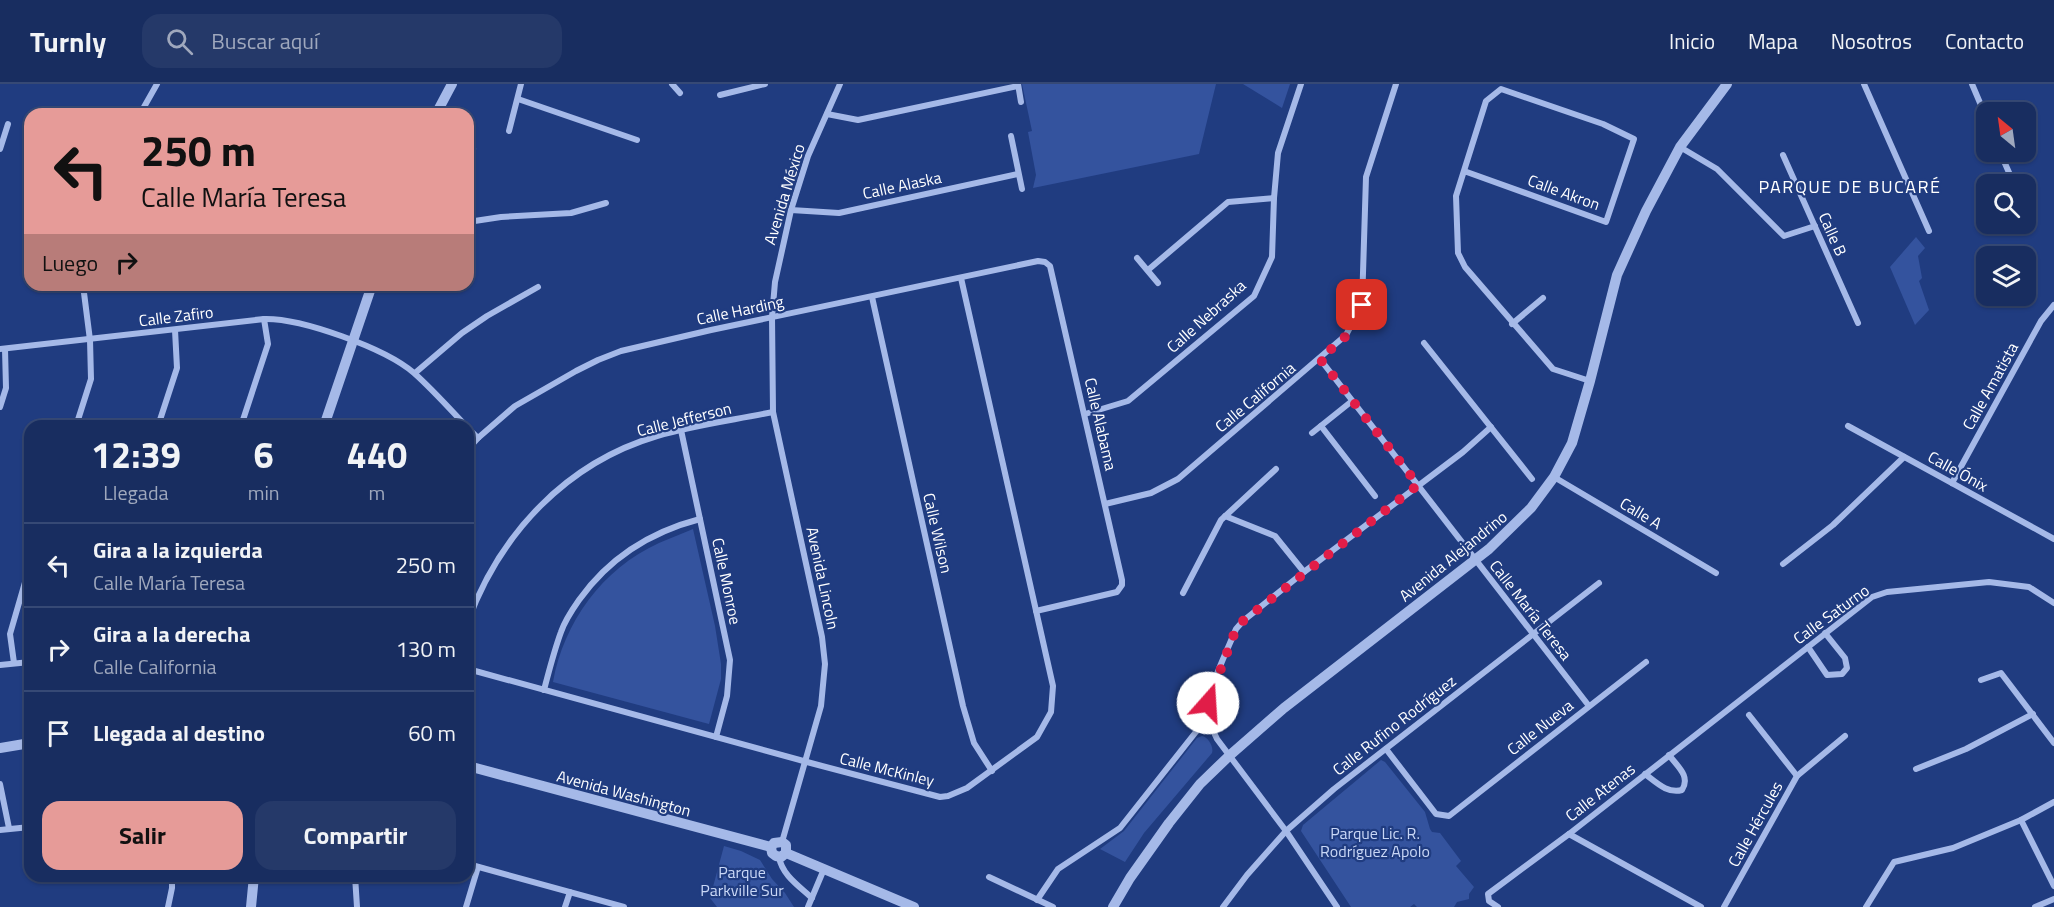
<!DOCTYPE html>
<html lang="es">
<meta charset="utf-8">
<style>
body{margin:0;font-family:"Titillium Web",sans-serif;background:#253969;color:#f1f3f6;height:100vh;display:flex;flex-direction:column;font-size:22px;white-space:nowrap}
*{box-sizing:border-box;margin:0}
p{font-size:20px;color:#9fa8bd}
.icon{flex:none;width:33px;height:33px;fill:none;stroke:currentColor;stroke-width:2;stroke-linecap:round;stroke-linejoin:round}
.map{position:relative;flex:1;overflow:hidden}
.sheet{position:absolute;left:24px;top:336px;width:450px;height:462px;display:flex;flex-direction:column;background:#182d60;border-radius:18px;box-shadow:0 2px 4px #0004,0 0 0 2px #364975}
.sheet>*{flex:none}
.hud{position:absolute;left:24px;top:24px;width:450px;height:183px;border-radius:18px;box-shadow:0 2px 4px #0004,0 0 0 2px #364975;background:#e69b98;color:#111;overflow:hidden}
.needle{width:39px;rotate:331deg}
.buttons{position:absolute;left:1976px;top:18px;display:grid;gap:12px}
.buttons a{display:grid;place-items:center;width:60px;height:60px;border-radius:12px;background:#182d60;box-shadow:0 2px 4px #0004,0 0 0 2px #364975;font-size:30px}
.pin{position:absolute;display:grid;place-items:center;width:51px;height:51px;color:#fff;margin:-26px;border-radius:12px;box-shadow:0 3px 9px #0006}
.me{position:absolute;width:66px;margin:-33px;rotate:19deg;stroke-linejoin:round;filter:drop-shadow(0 0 4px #0008)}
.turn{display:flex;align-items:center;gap:21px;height:126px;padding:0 18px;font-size:27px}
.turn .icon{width:78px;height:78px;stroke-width:2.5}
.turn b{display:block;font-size:42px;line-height:51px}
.then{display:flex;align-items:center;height:57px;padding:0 18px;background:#0003;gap:12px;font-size:22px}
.eta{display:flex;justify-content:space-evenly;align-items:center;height:102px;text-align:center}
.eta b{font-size:36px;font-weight:700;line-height:42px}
.action{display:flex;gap:12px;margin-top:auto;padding:12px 18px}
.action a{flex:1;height:69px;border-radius:18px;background:#e69b98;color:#111;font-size:24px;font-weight:700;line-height:69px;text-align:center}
.action a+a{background:#253969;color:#f1f3f6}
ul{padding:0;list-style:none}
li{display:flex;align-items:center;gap:18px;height:84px;padding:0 18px;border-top:2px solid #364975}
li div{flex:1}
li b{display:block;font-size:22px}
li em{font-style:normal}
header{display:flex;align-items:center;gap:36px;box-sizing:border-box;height:84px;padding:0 30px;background:#182d60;border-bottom:2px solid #364975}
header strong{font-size:28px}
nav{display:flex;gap:33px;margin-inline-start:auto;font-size:21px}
.search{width:420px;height:54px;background:#253969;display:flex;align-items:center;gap:15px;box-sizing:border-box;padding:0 21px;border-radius:18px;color:#9fa8bd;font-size:22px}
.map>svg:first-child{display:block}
</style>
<header>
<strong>Turnly</strong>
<div class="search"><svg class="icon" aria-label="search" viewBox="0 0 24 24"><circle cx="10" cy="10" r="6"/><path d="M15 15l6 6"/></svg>Buscar aquí</div>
<nav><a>Inicio</a><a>Mapa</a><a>Nosotros</a><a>Contacto</a></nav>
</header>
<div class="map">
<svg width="2054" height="823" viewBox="0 0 2054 823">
<rect width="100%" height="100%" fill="#203c80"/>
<g fill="#34539e">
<path d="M 1022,0 L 1216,0 L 1199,70 L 1033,104 L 1036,91 L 1028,48 L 1032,47 Z"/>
<path d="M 1243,0 L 1290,0 L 1282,24 Z"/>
<path d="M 1916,153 L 1925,164 L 1918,172 L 1922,194 L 1919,197 L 1929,226 L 1915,241 L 1890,183 Z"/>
<path d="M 693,445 L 715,542 L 721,580 L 721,595 L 709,640 L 553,598 C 564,538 602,485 659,459 C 670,454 682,450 693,445 Z"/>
<path d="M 1202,652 C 1208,653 1214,663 1212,669 L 1144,749 L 1125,778 L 1100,765 L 1124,747 L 1197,654 Z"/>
<path d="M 1381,676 L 1385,678 L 1425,728 L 1430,745 L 1432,748 L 1440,749 L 1461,777 L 1456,782 L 1474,803 L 1469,810 L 1469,815 L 1457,818 L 1454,823 L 1417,823 L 1414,820 L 1410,823 L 1351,823 L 1301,747 L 1303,741 Z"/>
<path d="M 724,762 L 741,767 L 760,776 L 772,795 L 785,809 L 794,823 L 717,823 L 710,814 Z"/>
</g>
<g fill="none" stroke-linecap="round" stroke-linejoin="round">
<g stroke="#a5b9e8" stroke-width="6">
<path d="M 672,0 L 680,9"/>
<path d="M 1018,0 L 1021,18"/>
<path d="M 1864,0 L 1929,147"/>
<path d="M 1972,0 L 1986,33"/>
<path d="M 720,11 L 765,0"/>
<path d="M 518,15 L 637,56"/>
<path d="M 144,23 L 157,0"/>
<path d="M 827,30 L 858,36 L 1018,2"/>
<path d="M 509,47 L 521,0"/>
<path d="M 1011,52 L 1022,105"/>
<path d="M 1680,63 L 1717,85 L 1784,152 L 1815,142"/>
<path d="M 0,65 L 8,40"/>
<path d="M 2000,68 L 2014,100"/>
<path d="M 1783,71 L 1858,239"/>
<path d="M 468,73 L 473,65"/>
<path d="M 1464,87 L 1606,138 L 1634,55 L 1603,40 L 1501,5 L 1486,17 L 1456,112 L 1458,169 L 1465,183 L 1553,285 L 1590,297"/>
<path d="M 791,126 L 839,129 L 1018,90"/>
<path d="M 468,138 L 501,133 L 571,129 L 606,119"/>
<path d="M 1137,174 L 1158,199"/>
<path d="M 1148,186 L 1228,118 L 1274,114"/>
<path d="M 872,213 L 963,622 L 974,659 L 992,687"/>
<path d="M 1512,240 L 1543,214"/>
<path d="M 1424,259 L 1532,395"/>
<path d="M 0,265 L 264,235 C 301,234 385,264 414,289 C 432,305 449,324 466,342"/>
<path d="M 1320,275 L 1589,622"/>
<path d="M 415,289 L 462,249 L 487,232 L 538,203"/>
<path d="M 0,323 L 6,304 L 5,265"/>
<path d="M 1085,330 L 1128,317 L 1254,212 L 1272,173 L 1274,114 L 1278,69 L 1301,0"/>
<path d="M 76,342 L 91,295 L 90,256 L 83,201"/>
<path d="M 158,342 L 177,284 L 175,246"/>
<path d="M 241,342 L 268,260 L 264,235"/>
<path d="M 1321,342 L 1375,412"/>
<path d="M 1848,342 L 2054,455"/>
<path d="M 468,344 L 478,354"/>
<path d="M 681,346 L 730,576 L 727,612 L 716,653"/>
<path d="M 1312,349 L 1352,317"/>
<path d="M 468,365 L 478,354 L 515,322 L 576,287 L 598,276 L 621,267 L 711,246 L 1038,177 L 1045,178 L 1050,182 L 1122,496 L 1122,501 L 1117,508 L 1036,527"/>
<path d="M 1554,393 L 1716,489"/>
<path d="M 1952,399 L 2041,237 L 2054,221"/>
<path d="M 1105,420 L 1151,409 L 1178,395 L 1346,251 L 1362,221 L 1366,93 L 1396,0"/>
<path d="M 1225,432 L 1275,452 L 1304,488"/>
<path d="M 1783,480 L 1833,441 L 1904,373"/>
<path d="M 1183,509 L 1221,436 L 1276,385"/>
<path d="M 468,537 C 500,450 566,379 657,352 C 694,341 734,336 773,328"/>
<path d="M 1808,563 L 1827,591 L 1842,590 L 1847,584 L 1845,574 L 1825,549"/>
<path d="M 14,579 L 10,550 L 30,481"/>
<path d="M 0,581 L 30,578"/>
<path d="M 468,585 L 807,678 L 940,713 L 948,712 L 967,704 L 1037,653 L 1051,628 L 1053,602 L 961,194"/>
<path d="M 1981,596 L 2001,589 L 2054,659"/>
<path d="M 544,606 C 549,587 554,567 561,548 C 565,536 572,526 579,516 C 609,474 650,448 700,435"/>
<path d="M 1749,631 L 1797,692"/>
<path d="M 1386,665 L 1436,730 L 1449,732 L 1646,578"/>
<path d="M 1916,685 L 1966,665 L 2033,630"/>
<path d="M 1645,690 C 1656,698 1667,710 1682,706 C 1691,692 1677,682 1669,671"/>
<path d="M 0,700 L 9,744"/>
<path d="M 2021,736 L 2054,802"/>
<path d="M 0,746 L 30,743"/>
<path d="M 1569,750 L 1701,823"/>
<path d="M 782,758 L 821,622 L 825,580 L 822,553 L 773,328 L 772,233 L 775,198 L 791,126 L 808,72 L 840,0"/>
<path d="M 779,773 C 782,791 799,802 812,814"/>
<path d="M 468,780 L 624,823"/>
<path d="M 355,792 L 357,823"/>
<path d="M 989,793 L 1053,823"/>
<path d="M 1037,816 L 1058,785 L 1120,744 L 1199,644 L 1210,641"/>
<path d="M 168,823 L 172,804 L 172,792"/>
<path d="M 466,823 L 478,783"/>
<path d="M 565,823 L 570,808"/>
<path d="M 808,823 L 824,785"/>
<path d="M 1223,823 L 1247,791 L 1286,747 L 1334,705 L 1599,499"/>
<path d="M 1337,823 L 1286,747 L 1217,655 C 1213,646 1208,638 1208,628 C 1207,606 1227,567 1236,545 L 1243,537 L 1304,488 L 1463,368 L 1491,343"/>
<path d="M 1498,823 L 1489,817 L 1488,810 L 1569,750 L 1872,513 L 1887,508 L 1989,498 L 2029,503 L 2054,519"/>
<path d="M 1724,823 L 1797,692 L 1845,652"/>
<path d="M 1866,823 L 1894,778 L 1953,764 L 2021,736 L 2054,718"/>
<path d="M 2035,823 L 2054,815"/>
</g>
<g stroke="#a5b9e8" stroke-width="10">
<path d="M 436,30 L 452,0"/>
<path d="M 324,342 L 372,201"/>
<path d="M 0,664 L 30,659"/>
<path d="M 468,682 L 771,763"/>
<path d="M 771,763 L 772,769 L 776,772 L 781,773 L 786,769 L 914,823"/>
<path d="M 771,763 L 774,759 L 782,758 L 786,761 L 786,769"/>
<path d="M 251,823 L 254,792"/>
<path d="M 1113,823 L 1130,794 L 1169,739 L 1200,700 L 1229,672 L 1284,624 L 1489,465 L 1531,424 L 1554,393 L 1572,359 L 1590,297 L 1617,191 L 1646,127 L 1680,63 L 1727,0"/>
</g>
</g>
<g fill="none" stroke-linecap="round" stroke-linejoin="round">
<path stroke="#e11d48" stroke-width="10" stroke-dasharray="0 18" d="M 1208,619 L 1236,545 L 1243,537 L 1418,401 L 1320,275 L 1346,252 L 1362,221"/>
</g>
<g text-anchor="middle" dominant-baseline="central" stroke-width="4.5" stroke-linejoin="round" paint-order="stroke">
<g font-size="16" fill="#fff" stroke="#203c80">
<text transform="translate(902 101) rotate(-12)">Calle Alaska</text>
<text transform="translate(1564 108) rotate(20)">Calle Akron</text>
<text transform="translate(784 110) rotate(-73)">Avenida México</text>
<text transform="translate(1833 150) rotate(66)">Calle B</text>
<text transform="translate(740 226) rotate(-12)">Calle Harding</text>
<text transform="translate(176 232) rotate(-7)">Calle Zafiro</text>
<text transform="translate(1206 232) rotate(-42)">Calle Nebraska</text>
<text transform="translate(1990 302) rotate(-61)">Calle Amatista</text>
<text transform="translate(1255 313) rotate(-40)">Calle California</text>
<text transform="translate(684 335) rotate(-14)">Calle Jefferson</text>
<text transform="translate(1101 340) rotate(77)">Calle Alabama</text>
<text transform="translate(1958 387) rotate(29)">Calle Ónix</text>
<text transform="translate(1641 429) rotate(31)">Calle A</text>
<text transform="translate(938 449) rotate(77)">Calle Wilson</text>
<text transform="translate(1453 472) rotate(-39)">Avenida Alejandrino</text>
<text transform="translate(823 494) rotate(78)">Avenida Lincoln</text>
<text transform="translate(727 497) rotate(78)">Calle Monroe</text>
<text transform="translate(1531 526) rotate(52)">Calle María Teresa</text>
<text transform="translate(1831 530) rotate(-36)">Calle Saturno</text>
<text transform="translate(1394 641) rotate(-38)">Calle Rufino Rodríguez</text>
<text transform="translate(1540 643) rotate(-38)">Calle Nueva</text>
<text transform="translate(887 685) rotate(14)">Calle McKinley</text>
<text transform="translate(1600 708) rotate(-38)">Calle Atenas</text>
<text transform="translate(624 709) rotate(15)">Avenida Washington</text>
<text transform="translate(1755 740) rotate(-61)">Calle Hércules</text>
</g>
<g font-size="16" fill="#c9d7f6" stroke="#203c80">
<text x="1375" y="749">Parque Lic. R.<tspan x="1375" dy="18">Rodríguez Apolo</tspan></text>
<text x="742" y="788">Parque<tspan x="742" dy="18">Parkville Sur</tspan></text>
</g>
<g font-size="18" letter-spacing="1.5" fill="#fff" stroke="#203c80">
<text x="1850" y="102">PARQUE DE BUCARÉ</text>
</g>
</g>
</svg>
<div class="buttons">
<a><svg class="needle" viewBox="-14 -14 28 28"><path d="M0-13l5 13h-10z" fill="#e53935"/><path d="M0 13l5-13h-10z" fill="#9fa8bd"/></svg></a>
<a><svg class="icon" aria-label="search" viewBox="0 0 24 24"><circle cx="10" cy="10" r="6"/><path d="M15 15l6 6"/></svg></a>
<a><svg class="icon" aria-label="layers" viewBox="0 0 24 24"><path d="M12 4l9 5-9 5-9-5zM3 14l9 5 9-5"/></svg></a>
</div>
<div class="pin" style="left:1362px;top:221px;background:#d93025"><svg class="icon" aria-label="arrive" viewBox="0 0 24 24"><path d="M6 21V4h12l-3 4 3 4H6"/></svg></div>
<svg class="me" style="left:1208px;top:619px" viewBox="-20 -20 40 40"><circle r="19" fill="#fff"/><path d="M0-13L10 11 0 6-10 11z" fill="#e11d48"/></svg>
<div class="hud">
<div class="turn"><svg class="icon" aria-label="left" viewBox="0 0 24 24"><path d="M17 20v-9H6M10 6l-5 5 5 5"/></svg><div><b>250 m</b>Calle María Teresa</div></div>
<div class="then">Luego<svg class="icon" aria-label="right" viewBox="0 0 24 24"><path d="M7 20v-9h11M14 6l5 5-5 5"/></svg></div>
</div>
<section class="sheet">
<div class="eta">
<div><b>12:39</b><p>Llegada</p></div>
<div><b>6</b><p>min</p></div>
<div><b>440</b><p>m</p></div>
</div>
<ul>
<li><svg class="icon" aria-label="left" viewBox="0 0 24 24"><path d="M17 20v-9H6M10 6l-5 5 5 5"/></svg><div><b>Gira a la izquierda</b><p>Calle María Teresa</p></div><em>250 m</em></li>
<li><svg class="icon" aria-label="right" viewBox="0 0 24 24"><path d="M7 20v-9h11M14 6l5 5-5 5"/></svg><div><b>Gira a la derecha</b><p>Calle California</p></div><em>130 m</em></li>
<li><svg class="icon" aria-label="arrive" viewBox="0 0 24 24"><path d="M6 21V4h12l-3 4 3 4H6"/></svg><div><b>Llegada al destino</b></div><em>60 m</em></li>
</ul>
<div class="action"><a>Salir</a><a>Compartir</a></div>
</section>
</div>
